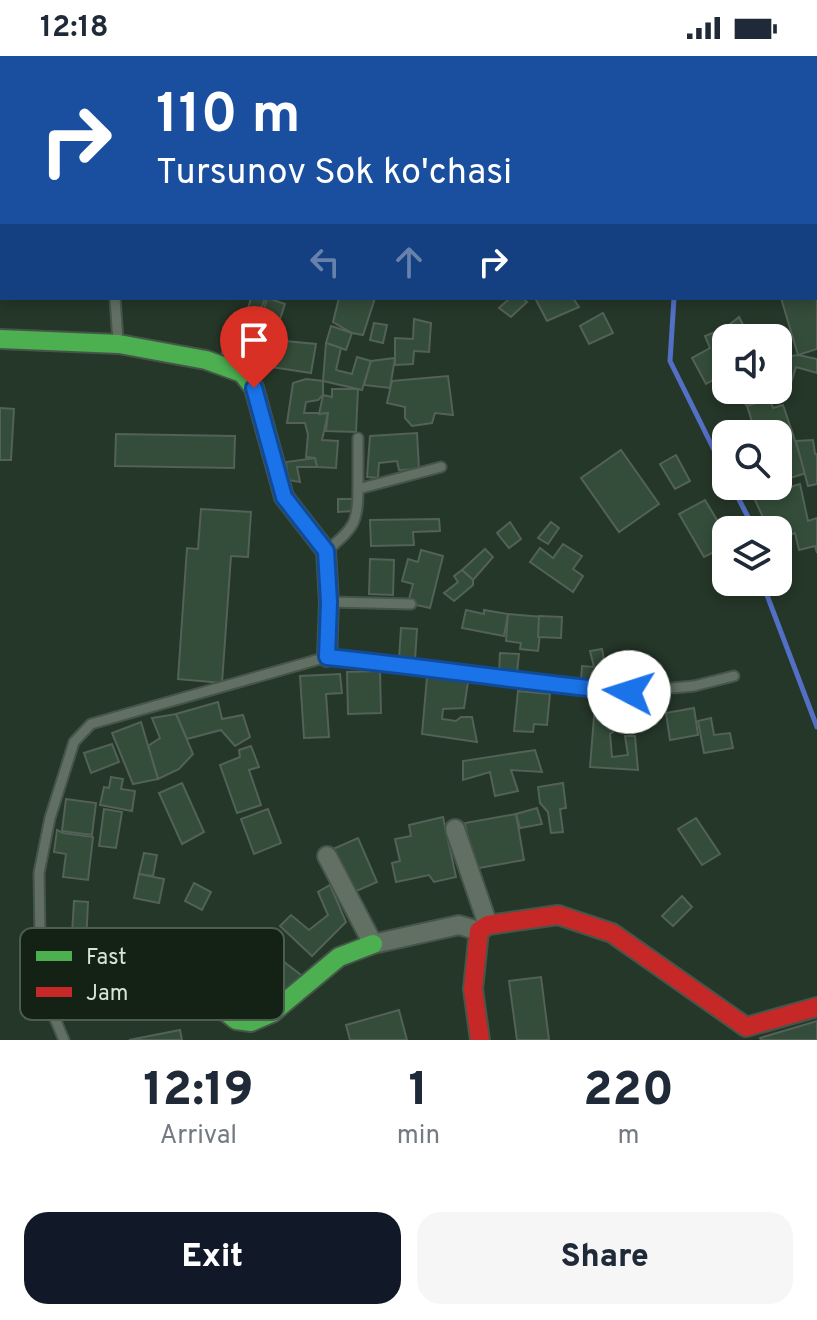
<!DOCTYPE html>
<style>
body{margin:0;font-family:Overpass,sans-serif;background:#f6f6f7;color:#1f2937;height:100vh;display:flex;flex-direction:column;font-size:30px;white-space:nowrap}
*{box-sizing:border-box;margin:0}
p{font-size:26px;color:#747a83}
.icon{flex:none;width:44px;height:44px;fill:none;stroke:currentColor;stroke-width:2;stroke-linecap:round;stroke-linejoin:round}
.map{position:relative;height:984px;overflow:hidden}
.details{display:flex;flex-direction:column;background:#fff;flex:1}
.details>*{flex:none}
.banner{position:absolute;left:0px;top:0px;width:818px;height:244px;box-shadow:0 4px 12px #0003;background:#1a4fa0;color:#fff;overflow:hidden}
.tools{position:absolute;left:712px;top:268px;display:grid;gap:16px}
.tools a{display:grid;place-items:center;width:80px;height:80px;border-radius:16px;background:#fff;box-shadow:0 4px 12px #0003;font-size:40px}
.pin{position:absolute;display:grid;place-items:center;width:68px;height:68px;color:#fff;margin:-82px -34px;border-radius:50% 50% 50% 0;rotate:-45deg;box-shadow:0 0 8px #0007}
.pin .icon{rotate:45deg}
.me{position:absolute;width:88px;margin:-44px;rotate:275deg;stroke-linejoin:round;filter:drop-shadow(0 0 6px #0008)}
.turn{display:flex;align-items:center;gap:28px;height:168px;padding:0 24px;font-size:36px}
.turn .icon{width:104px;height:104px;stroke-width:2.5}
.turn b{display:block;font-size:56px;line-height:68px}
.lanes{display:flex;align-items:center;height:76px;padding:0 24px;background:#0003;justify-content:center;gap:40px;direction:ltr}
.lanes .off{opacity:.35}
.eta{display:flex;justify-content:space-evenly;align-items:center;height:136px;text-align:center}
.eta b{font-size:48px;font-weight:800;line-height:56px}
.action{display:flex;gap:16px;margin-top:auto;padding:16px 24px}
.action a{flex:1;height:92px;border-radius:24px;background:#111827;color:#fff;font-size:32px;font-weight:800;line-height:92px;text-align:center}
.action a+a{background:#f6f6f7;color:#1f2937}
.status{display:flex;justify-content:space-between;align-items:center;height:56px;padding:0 40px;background:#fff;direction:ltr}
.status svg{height:22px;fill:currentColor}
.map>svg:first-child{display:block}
</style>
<div class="status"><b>12:18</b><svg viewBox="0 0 49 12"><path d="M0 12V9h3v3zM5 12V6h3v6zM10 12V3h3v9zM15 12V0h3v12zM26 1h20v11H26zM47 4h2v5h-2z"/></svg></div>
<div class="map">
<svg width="817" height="984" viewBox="0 0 817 984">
<rect width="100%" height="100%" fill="#253729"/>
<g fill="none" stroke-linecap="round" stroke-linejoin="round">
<g stroke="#546fc6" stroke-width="5">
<path d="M 727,2 L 728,0"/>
<path d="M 674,242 L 670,305 L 726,418"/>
<path d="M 732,430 L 748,461 L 751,474"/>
<path d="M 762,526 L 817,671"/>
</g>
</g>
<g fill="#344c3a" stroke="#536156" stroke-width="2">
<path d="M 817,221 L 817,293 L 798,299 L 781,242 L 816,242 Z"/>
<path d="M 251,242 L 265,242 L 259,260 L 247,256 Z"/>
<path d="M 267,242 L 285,248 L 279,266 L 262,261 Z"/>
<path d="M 339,242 L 375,242 L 363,279 L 352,277 L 333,266 Z"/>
<path d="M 510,242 L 523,242 L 527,246 L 511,261 L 499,252 Z"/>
<path d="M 535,242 L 573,242 L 579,251 L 547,265 Z"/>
<path d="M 603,257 L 613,277 L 589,288 L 580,270 Z"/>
<path d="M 739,261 L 750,282 L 737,282 L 729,269 Z"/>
<path d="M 414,263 L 431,267 L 429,296 L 414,295 L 413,308 L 395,309 L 395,282 L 413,283 Z"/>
<path d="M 374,267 L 387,269 L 383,287 L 370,284 Z"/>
<path d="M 331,270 L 352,277 L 346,294 L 326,287 Z"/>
<path d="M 226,274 L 251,277 L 250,292 L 273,294 L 271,311 L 221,303 Z"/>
<path d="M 715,276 L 726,297 L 726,317 L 706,328 L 692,302 L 710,292 L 705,280 Z"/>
<path d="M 285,285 L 316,288 L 311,317 L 271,311 L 273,294 L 283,296 Z"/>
<path d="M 326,287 L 341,292 L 336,314 L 352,318 L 357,301 L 371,305 L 362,334 L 323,325 Z"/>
<path d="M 798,299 L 817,303 L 817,317 L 796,311 L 787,340 L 747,350 L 740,341 L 762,334 L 778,334 L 778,302 Z"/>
<path d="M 395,302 L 390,332 L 364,329 L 371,305 Z"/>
<path d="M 726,318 L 726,334 L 747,334 L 726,342 L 719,321 Z"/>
<path d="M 448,320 L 453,359 L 435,357 L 432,367 L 412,370 L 405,362 L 405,351 L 387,347 L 392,325 Z"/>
<path d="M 306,323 L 323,325 L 323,339 L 318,344 L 306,346 L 304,357 L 328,357 L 322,384 L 338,385 L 336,412 L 317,411 L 315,402 L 306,401 L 308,379 L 305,367 L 287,367 L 293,327 Z"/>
<path d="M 332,333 L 358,333 L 356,376 L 326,375 L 328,357 L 319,358 L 323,339 L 332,341 Z"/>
<path d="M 770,343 L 773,352 L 783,349 L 806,417 L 778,426 L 778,378 L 756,378 L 747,350 Z"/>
<path d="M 0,352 L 14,353 L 11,404 L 0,404 Z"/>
<path d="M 417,377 L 419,413 L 399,414 L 397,405 L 379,407 L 378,422 L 367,421 L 370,380 Z"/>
<path d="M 116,378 L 235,380 L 234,412 L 115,410 Z"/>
<path d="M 813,384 L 815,398 L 817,398 L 817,428 L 808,430 L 796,385 Z"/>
<path d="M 621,394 L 659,448 L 619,476 L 581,422 Z"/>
<path d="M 676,399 L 690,425 L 675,433 L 660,408 Z"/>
<path d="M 315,402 L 317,411 L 297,411 L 300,426 L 288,424 L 286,406 Z"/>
<path d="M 800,428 L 808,465 L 817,462 L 817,497 L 815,490 L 799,494 L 795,477 L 782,482 L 779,469 L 768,472 L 754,442 Z"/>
<path d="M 338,443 L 354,443 L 353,455 L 338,456 Z"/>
<path d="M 705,444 L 726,479 L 726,490 L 704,501 L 679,458 Z"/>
<path d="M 201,453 L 251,456 L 248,501 L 231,500 L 222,627 L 178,623 L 187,492 L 198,493 Z"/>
<path d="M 439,463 L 440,475 L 413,476 L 414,489 L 371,490 L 370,464 Z"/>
<path d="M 510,466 L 521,483 L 509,492 L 497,477 Z"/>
<path d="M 551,466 L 559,472 L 548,488 L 538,482 Z"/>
<path d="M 779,469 L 787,507 L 778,509 L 778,474 L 759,474 Z"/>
<path d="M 563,488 L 582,500 L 573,513 L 583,520 L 573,536 L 530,506 L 540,492 L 553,502 Z"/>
<path d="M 485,493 L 493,501 L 473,524 L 462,514 Z"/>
<path d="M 421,494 L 443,500 L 430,552 L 408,547 L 413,528 L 402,525 L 408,503 L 418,506 Z"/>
<path d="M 370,503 L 394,504 L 393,539 L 369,538 Z"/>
<path d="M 462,514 L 473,524 L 473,529 L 454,545 L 444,537 L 458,526 L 454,520 Z"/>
<path d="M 466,554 L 484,558 L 484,554 L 508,558 L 504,580 L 462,572 Z"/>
<path d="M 508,558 L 542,561 L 538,595 L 520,593 L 521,587 L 506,585 Z"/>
<path d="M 539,560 L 562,561 L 561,582 L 538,581 Z"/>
<path d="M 401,572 L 417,573 L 415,604 L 399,603 Z"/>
<path d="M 602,593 L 605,609 L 626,610 L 625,627 L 581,624 L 582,610 L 594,611 L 590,595 Z"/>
<path d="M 500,597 L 519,598 L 517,617 L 499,617 Z"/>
<path d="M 380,615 L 381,657 L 348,658 L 347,616 Z"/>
<path d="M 340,618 L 342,637 L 326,638 L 329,681 L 304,682 L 300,620 Z"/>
<path d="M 427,621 L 468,626 L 464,652 L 443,653 L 442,663 L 456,665 L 461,661 L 472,661 L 477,686 L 422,678 Z"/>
<path d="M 518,635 L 550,638 L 547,669 L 534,668 L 533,676 L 514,675 Z"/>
<path d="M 218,646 L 222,663 L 243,659 L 250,681 L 235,690 L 221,674 L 187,683 L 176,658 Z"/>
<path d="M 595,649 L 621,654 L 621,671 L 610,678 L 612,701 L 628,699 L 625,680 L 635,680 L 638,714 L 590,711 Z"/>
<path d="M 694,652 L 698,679 L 670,684 L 666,657 Z"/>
<path d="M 176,658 L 193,698 L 179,713 L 158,723 L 148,690 L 160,682 L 152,662 Z"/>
<path d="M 711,662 L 714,679 L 730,677 L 733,692 L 704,697 L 698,665 Z"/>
<path d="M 141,666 L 158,723 L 133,728 L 112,677 Z"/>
<path d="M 112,688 L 119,706 L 91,717 L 84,697 Z"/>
<path d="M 251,690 L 259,711 L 249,714 L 261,749 L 237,757 L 220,709 L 240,701 L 239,694 Z"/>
<path d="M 535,694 L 542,716 L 511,714 L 518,735 L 495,740 L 490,716 L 463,724 L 463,705 Z"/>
<path d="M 111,721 L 123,723 L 121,733 L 135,735 L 132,755 L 100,749 L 104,731 L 109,732 Z"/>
<path d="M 182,727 L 204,776 L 182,788 L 159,737 Z"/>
<path d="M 563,727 L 566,752 L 560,753 L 563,776 L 551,777 L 548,756 L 540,747 L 538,731 Z"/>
<path d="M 66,743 L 96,747 L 92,779 L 62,775 Z"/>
<path d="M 537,752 L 542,768 L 520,772 L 516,758 Z"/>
<path d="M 104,753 L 122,756 L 116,792 L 99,790 Z"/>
<path d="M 268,753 L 281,787 L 254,798 L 241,763 Z"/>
<path d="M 516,758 L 524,804 L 473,813 L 465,767 Z"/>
<path d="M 443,761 L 456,821 L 434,826 L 429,819 L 396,826 L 392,807 L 400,805 L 395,783 L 411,780 L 409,769 Z"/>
<path d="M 696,762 L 720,798 L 702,809 L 678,773 Z"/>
<path d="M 57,774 L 63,777 L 93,781 L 88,824 L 63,821 L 66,798 L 54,796 Z"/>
<path d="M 358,782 L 377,826 L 352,837 L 333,793 Z"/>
<path d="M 144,797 L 157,799 L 153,820 L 139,818 Z"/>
<path d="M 139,818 L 164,823 L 159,847 L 134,842 Z"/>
<path d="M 194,827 L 211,836 L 202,854 L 185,845 Z"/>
<path d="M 330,829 L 346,866 L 312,900 L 280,870 L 291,859 L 309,874 L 328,859 L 318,836 Z"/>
<path d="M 682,840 L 692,851 L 673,870 L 662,860 Z"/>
<path d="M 74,845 L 88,846 L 85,910 L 70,910 Z"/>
<path d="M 253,882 L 301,919 L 289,935 L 240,898 Z"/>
<path d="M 541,921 L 549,984 L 517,984 L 509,925 Z"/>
<path d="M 399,954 L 407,984 L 350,984 L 346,969 Z"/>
<path d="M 817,965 L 817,984 L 761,984 L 760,982 Z"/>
<path d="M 180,974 L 182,984 L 129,984 Z"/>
</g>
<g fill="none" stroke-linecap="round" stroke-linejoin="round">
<g stroke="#465549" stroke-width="13">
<g id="lane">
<path d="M 55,0 L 59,2"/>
<path d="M 432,2 L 435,0"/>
<path d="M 816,62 L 817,41"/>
<path d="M 816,164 L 817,165"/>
<path d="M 115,242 L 118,285"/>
<path d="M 358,382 L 358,433"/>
<path d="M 329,493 C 354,471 358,467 358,433 L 441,411"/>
<path d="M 332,546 L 411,548"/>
<path d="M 64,984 L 50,951 L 40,882 L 39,817 L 50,762 L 74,686 L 91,668 L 327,601 L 419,610 L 532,628 L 629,636 L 694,630 L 734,620"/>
</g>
</g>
<g stroke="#465549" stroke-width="22">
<g id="street">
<path d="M 455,773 L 488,869"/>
<path d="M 327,800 L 373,888 L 459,869 L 479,875"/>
</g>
</g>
<g stroke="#465549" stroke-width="22">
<g id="fast">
<path d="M 0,283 L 119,288 L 206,304 L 242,317 L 254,332 L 284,441 L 326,495 L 329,546 L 327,601"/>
<path d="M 186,924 L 236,964 L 251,966 L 272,957 L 339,901 L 373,888"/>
</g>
</g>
<g stroke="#465549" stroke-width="22">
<path id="jam" d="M 480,984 L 473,933 L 479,875 L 488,869 L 558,859 L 612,877 L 746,971 L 817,951"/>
</g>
<use href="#lane" stroke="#627064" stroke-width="9"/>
<use href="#street" stroke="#627064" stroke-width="18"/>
<use href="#fast" stroke="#4caf50" stroke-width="18"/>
<use href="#jam" stroke="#c62828" stroke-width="18"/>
</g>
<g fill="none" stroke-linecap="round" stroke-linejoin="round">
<g stroke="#114b97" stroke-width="20">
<path id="route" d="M 254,332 L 284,441 L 326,495 L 329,546 L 327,601 C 428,611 528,627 629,636"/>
</g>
<use href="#route" stroke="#1a73e8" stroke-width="14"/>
</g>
<rect x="20" y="872" width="264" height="92" rx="12" fill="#142216" stroke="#4e5d50" stroke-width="2"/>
<rect x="36" y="895" width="36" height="10" fill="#4caf50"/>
<rect x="36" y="931" width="36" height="10" fill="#c62828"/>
<g font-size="22" fill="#d4e7d6">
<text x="86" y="908">Fast</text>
<text x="86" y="944">Jam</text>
</g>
</svg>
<div class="tools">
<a><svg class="icon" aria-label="sound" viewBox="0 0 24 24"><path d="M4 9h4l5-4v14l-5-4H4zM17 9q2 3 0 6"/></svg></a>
<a><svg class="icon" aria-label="search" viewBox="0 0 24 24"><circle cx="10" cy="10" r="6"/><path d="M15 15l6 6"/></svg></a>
<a><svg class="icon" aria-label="layers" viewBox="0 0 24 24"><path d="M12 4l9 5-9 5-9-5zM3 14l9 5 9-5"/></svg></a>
</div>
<div class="pin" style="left:254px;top:332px;background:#d93025"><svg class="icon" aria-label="arrive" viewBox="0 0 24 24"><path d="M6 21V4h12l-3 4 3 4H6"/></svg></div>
<svg class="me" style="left:629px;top:636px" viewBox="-20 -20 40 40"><circle r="19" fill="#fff"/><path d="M0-13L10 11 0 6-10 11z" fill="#1a73e8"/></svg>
<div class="banner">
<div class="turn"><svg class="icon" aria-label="right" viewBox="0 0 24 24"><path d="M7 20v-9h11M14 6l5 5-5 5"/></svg><div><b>110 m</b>Tursunov Sok ko'chasi</div></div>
<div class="lanes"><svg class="icon off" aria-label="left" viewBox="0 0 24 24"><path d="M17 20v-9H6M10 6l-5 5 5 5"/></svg><svg class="icon off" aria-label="ahead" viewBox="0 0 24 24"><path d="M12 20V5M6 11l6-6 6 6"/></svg><svg class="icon" aria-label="right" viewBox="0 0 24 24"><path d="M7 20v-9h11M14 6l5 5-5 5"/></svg></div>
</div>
</div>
<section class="details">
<div class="eta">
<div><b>12:19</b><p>Arrival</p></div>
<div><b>1</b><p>min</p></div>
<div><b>220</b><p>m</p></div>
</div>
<div class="action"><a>Exit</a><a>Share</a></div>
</section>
